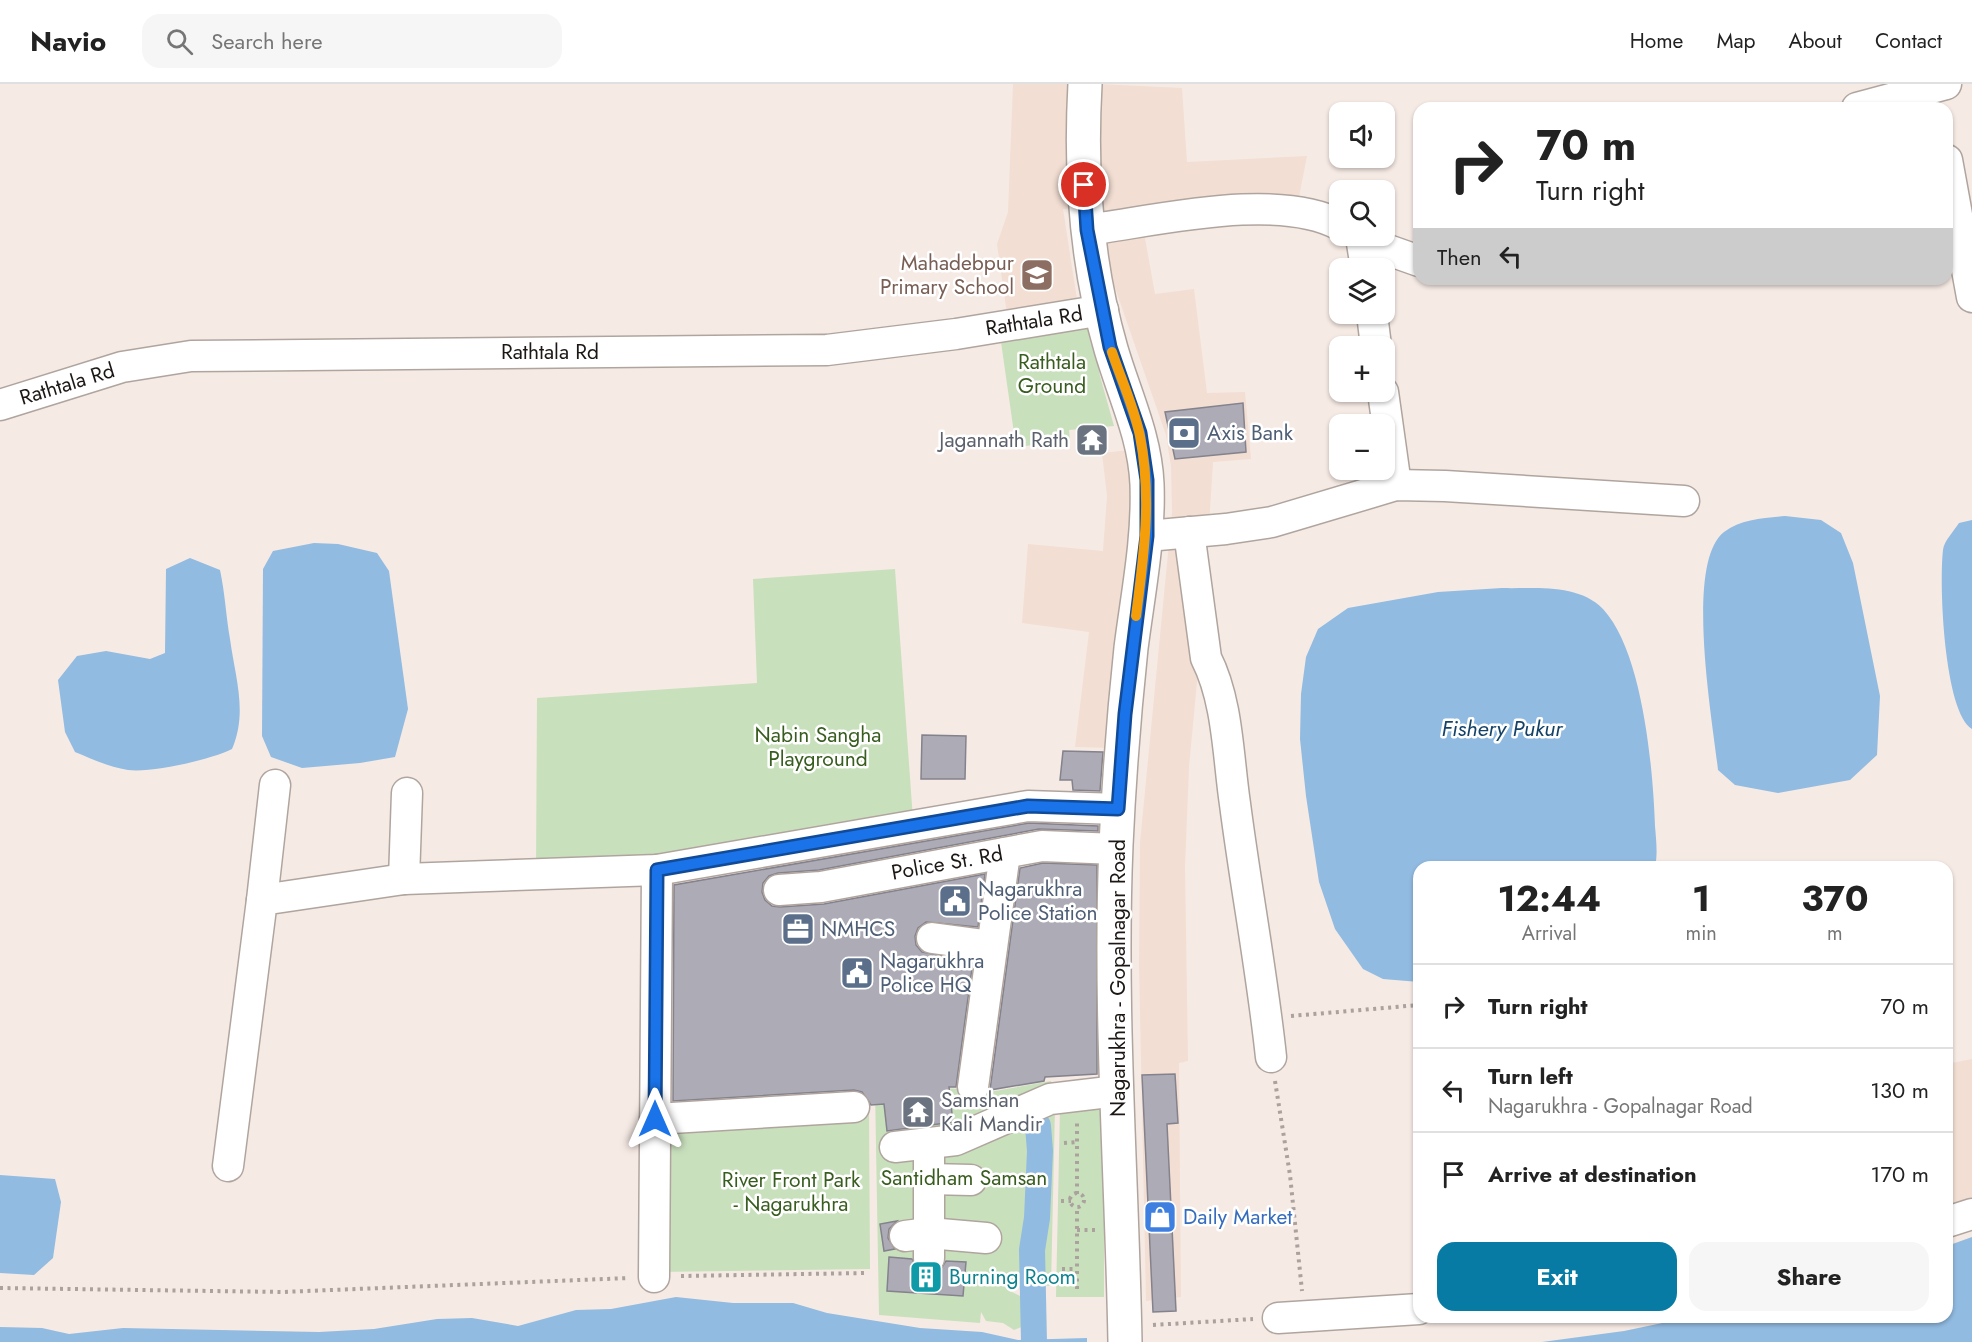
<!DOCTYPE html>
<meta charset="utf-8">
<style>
body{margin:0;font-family:Jost,sans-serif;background:#f6f6f6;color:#222;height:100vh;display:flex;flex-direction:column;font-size:22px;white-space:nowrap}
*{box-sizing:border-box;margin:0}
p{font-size:20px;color:#767676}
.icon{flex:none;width:33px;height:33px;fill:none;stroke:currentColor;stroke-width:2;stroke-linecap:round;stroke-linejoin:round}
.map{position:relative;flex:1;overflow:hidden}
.side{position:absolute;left:1413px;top:777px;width:540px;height:462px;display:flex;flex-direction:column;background:#fff;border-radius:18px;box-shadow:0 2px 4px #0004}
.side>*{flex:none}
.banner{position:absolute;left:1413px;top:18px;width:540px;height:183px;border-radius:18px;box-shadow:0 2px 4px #0004;background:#fff;color:#222;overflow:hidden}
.fabs{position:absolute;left:1329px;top:18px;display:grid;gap:12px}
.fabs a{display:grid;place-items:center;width:66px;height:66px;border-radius:12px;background:#fff;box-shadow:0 2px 4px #0004;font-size:30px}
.pin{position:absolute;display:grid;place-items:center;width:51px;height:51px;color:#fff;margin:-26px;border:3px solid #fff;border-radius:50%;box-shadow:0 2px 6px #0007}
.me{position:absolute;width:66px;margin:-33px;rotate:0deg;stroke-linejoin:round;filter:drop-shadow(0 0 4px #0008)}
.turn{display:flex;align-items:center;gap:21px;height:126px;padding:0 24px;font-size:27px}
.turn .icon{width:78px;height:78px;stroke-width:2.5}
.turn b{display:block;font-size:42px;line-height:51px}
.then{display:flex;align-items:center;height:57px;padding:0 24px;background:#0003;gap:12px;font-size:22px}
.eta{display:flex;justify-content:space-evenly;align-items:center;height:102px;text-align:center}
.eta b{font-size:36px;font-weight:700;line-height:42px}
.action{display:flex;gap:12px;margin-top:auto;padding:12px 24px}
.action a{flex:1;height:69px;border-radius:18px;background:#077ba3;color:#fff;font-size:24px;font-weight:700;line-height:69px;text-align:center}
.action a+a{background:#f6f6f6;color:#222}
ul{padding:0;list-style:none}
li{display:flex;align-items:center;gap:18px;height:84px;padding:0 24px;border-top:2px solid #e0e0e0}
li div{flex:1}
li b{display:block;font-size:22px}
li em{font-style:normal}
header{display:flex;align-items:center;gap:36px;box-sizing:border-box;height:84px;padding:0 30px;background:#fff;border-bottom:2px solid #e0e0e0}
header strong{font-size:28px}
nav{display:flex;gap:33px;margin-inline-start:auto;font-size:21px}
.search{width:420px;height:54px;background:#f6f6f6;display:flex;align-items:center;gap:15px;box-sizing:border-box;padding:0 21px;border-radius:18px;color:#767676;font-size:22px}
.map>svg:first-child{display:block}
</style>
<header>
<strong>Navio</strong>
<div class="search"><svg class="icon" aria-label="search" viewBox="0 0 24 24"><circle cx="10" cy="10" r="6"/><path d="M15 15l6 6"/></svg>Search here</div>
<nav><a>Home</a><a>Map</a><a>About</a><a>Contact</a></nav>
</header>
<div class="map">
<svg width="1972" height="1258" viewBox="0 0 1972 1258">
<rect width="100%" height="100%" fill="#f6eae4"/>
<g fill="#f2ded3">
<path d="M 1013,0 L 1074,0 L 1073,124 L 1063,125 L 1078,222 L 1007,230 L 997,160 L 1008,128 Z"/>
<path d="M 1097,0 L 1182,4 L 1187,78 L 1307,72 L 1297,123 L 1141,132 L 1155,210 L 1194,205 L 1207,309 L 1245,308 L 1251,375 L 1213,378 L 1204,524 L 1189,683 L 1185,783 L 1188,977 L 1179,979 L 1181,1213 L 1146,1217 L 1139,881 L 1140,759 L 1172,428 L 1171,382 L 1166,351 L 1113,198 L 1101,132 Z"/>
<path d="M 1130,366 L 1138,407 L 1112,664 L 1075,663 L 1089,548 L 1022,539 L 1028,460 L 1103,467 L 1107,412 L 1102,369 Z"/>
<path d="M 1972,975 L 1972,1119 L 1947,1127 L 1947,980 Z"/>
</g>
<g fill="#c9e0bd">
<path d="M 1090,236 L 1100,292 L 1114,342 L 1069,346 L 1070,357 L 1016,363 L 1000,251 Z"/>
<path d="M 895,485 L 913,735 L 656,781 L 536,786 L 537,614 L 757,599 L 753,495 Z"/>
<path d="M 1051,997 L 1055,1023 L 1051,1202 L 1019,1200 L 1010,1207 C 1025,1215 1041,1218 1031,1239 L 1014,1246 L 1003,1239 L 986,1237 L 981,1228 L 980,1239 L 879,1231 L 875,1005 L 942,1004 L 995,1007 Z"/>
<path d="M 1060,1023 L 1104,1024 L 1104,1213 L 1056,1213 Z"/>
<path d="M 869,1027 L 870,1185 L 658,1188 L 660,1039 Z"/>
</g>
<g fill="#91bbe1">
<path d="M 1785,432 L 1821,436 L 1841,449 L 1853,479 L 1880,612 L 1877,671 L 1850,696 L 1778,709 L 1735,701 L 1718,686 C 1713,638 1684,479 1724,448 C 1741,435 1764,434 1785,432 Z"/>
<path d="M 1972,436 L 1972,645 C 1944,628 1939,500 1943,466 C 1944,457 1954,447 1959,439 Z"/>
<path d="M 314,459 L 338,460 L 377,469 L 389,487 L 408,625 L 395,673 L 360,679 L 302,684 L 271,673 L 262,652 L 263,485 L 273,467 Z"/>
<path d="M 190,474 L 220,486 C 225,509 226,532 230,555 C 235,593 248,628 232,665 C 210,676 152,689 128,686 C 109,683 92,675 75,668 L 65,648 L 58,596 L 77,572 L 106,567 L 150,575 L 165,569 L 166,485 Z"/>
<path d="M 1502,504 C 1534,505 1578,499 1603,525 C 1643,568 1653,685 1655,742 C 1656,755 1658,770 1655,783 L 1419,783 L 1419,898 L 1383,895 L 1363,885 L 1335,845 L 1319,798 L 1306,712 L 1300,655 L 1301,610 L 1306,573 L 1318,545 L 1348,524 L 1438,508 Z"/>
<path d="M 0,1091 L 55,1095 L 61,1118 L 53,1174 L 34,1191 L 0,1189 Z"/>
<path d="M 1972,1153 L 1972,1258 L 1542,1258 L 1624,1247 L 1691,1233 L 1947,1233 L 1947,1162 Z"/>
<path d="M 676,1213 L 733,1219 L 793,1219 L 827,1229 L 920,1244 L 982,1248 L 1018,1256 L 1087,1254 L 1087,1258 L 0,1258 L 0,1243 L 42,1244 L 69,1250 L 123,1244 L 319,1248 L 374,1245 L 437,1235 L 472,1234 L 518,1242 L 576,1226 L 611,1225 Z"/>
</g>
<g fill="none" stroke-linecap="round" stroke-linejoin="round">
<path stroke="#91bbe1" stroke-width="26" d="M 1034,1258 L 1032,1166 L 1037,1134 L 1040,1067 L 1038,1042"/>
</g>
<g fill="#adabb6" stroke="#84828c" stroke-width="1.5">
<path d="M 1243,319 L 1246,368 L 1175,375 L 1165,328 Z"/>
<path d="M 922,651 L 966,652 L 965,695 L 921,695 Z"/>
<path d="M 1063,667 L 1103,668 L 1100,707 L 1073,706 L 1072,696 L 1060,696 Z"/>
<path d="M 1029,739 L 1098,742 L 1098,747 L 1039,745 L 819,786 L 778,789 L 769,792 L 763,799 L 762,808 L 765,816 L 772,822 L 780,823 L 824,820 L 985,790 L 978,843 L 926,838 L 918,844 L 915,852 L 916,861 L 922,868 L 973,877 L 956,1003 L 949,1003 L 953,1038 L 887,1047 L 884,1020 L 871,1021 L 862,1008 L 854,1006 L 673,1017 L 674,801 Z"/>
<path d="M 1043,779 L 1097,781 L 1097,990 L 1045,993 L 1044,997 L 990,1006 L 1020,784 Z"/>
<path d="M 1175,990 L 1178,1039 L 1167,1040 L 1176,1227 L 1153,1228 L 1142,991 Z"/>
<path d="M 897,1137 L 889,1145 L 888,1154 L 895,1165 L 884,1167 L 880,1140 Z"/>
<path d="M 889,1173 L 912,1175 L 920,1189 L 928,1191 L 938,1189 L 946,1177 L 966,1178 L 963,1212 L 887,1207 Z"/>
</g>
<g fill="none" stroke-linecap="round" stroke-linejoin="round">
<g stroke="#b0a59e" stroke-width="33">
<g id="minor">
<path d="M 1857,24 L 1946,0"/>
<path d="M 1947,76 L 1972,213"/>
<path d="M 1087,146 C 1156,137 1277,107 1340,141"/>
<path d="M 1359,152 L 1385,165 L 1419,177"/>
<path d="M 1361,153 L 1366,184"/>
<path d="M 1372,230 L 1376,262"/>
<path d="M 1383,308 L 1396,401"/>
<path d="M 0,321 L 122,283 L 191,272 L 827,266 L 956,250 L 1103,226"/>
<path d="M 1189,448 L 1206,574 C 1228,617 1228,673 1235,720 C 1246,805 1262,888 1271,973"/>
<path d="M 1147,452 L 1226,445 L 1272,438 L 1396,401 L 1445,402 L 1684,417"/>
<path d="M 404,795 L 407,709"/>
<path d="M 779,806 L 821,803 L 1042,762 L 1116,765"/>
<path d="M 262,816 L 275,701"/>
<path d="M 932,854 L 992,862"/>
<path d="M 973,1003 L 1005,769"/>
<path d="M 655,1035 L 854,1023"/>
<path d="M 895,1063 L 956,1056 L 1050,1015 L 1117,1007"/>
<path d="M 228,1082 L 262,816 L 404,795 L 657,786 L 1028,722 L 1118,725"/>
<path d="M 929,1095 L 971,1096"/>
<path d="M 1947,1138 L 1972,1130"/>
<path d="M 905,1152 L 929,1149 L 986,1154"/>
<path d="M 929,1174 L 929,1059"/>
<path d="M 654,1193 L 657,786"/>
<path d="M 1278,1234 L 1419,1225"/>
</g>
</g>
<g stroke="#b0a59e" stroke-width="36">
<path id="major" d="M 1085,0 C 1080,89 1086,179 1111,265 C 1124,310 1145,352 1147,400 C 1149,456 1138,509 1131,564 C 1124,630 1119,695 1116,761 C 1109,927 1122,1093 1125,1258"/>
</g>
<g stroke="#aba19d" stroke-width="4" stroke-dasharray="3 4.5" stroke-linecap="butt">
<path d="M 1291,932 L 1419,921"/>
<path d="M 1275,997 L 1290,1091 L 1302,1207"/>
<path d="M 1064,1059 L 1077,1058"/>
<circle cx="1077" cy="1116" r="7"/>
<path d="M 1077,1110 L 1077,1037"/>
<path d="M 1061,1117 L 1071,1117"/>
<path d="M 1077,1146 L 1095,1146"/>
<path d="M 1062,1185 L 1077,1185"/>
<path d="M 681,1192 L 865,1189"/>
<path d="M 0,1204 L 282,1208 L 629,1194"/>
<path d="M 1077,1205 L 1077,1123"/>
<path d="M 1153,1241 L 1253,1235"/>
</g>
<use href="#minor" stroke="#fff" stroke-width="30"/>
<use href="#major" stroke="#fff" stroke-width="33"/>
</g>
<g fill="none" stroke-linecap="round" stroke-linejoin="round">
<g stroke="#114b97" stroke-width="15">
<path id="route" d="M 655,1035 L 657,786 L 1028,722 L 1118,725 L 1125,630 L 1147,452 L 1147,396 L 1140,349 L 1110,263 L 1087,146 L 1084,101"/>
</g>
<use href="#route" stroke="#1a73e8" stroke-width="10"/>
<path stroke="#f59e0b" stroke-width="10" d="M 1112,268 C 1121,295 1134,323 1140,352 C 1152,413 1144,471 1136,532"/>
</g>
<defs>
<g id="school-square" transform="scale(1.725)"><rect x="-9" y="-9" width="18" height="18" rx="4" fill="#8d6e63" stroke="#fff"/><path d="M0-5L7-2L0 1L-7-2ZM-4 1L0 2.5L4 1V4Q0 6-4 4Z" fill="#fff"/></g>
<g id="bank-square" transform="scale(1.725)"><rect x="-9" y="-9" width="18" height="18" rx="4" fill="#5c6f8a" stroke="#fff"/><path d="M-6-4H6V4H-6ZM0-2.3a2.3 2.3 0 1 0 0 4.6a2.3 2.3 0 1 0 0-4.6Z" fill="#fff"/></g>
<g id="temple-square" transform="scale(1.725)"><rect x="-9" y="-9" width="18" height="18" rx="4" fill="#6b7280" stroke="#fff"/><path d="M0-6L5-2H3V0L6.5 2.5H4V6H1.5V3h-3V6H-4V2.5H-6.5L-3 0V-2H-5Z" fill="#fff"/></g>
<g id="civic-square" transform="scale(1.725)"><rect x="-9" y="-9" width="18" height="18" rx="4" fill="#5c6f8a" stroke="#fff"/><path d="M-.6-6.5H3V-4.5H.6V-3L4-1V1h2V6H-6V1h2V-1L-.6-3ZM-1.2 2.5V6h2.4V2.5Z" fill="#fff"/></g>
<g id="office-square" transform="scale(1.725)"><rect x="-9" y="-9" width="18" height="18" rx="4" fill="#5c6f8a" stroke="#fff"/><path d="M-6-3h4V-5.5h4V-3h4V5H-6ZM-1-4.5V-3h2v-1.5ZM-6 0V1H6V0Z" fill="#fff"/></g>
<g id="shop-square" transform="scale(1.725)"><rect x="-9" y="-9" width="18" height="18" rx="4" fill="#3f7fe0" stroke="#fff"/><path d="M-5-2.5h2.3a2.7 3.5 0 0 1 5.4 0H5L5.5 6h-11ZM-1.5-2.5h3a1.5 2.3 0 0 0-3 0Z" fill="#fff"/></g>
<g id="building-square" transform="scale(1.725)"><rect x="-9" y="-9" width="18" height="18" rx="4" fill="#0f9aa8" stroke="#fff"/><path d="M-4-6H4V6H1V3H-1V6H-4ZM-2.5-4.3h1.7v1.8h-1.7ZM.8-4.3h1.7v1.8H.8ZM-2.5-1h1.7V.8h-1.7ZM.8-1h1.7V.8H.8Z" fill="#fff"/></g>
</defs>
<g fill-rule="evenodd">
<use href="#school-square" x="1037" y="191"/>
<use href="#bank-square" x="1184" y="349"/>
<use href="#temple-square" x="1092" y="356"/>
<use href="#civic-square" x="955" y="817"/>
<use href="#office-square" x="798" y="845"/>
<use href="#civic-square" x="857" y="889"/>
<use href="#temple-square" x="918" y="1028"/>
<use href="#shop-square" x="1160" y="1133"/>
<use href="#building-square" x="926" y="1193"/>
</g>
<g text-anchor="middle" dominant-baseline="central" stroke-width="5" stroke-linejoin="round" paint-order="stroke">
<g font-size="21" fill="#785e54" stroke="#fff" text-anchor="end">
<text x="1014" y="179">Mahadebpur<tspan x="1014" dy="24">Primary School</tspan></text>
</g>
<g font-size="21" fill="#1c1715" stroke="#fff">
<text transform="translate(1034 237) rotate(-9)">Rathtala Rd</text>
<text x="550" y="268">Rathtala Rd</text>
<text transform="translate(67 300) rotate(-17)">Rathtala Rd</text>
<text transform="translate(947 779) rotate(-10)">Police St. Rd</text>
<text transform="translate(1118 894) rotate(-90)">Nagarukhra - Gopalnagar Road</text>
</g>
<g font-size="21" fill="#385d1f" stroke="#fff">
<text x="1052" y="278">Rathtala<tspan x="1052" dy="24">Ground</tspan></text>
<text x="818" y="651">Nabin Sangha<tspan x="818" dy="24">Playground</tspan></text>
<text x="964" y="1094">Santidham Samsan</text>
<text x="791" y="1096">River Front Park<tspan x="791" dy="24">- Nagarukhra</tspan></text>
</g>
<g font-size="21" fill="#4e5e75" stroke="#fff" text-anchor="start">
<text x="1207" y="349">Axis Bank</text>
<text x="978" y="805">Nagarukhra<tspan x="978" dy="24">Police Station</tspan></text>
<text x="821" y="845">NMHCS</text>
<text x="880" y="877">Nagarukhra<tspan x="880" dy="24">Police HQ</tspan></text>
</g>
<g font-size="21" fill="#5b616d" stroke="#fff" text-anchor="end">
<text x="1069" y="356">Jagannath Rath</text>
<text x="941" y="1016" text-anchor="start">Samshan<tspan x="941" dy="24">Kali Mandir</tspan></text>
</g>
<g font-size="21" fill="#366cbe" stroke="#fff" text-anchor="start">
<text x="1183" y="1133">Daily Market</text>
</g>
<g font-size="21" fill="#0d838f" stroke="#fff" text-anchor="start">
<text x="949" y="1193">Burning Room</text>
</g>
<g font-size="22" font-style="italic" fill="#154368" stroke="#fff">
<text x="1502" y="644">Fishery Pukur</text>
</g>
</g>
</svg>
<div class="fabs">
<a><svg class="icon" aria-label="sound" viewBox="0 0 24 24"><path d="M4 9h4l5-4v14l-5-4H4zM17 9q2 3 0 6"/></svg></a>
<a><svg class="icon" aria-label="search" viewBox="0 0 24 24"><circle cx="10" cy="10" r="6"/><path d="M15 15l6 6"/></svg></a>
<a><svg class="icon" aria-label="layers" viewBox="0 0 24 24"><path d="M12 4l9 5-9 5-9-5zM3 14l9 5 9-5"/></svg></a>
<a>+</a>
<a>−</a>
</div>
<div class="pin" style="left:1084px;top:101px;background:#d93025"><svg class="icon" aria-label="arrive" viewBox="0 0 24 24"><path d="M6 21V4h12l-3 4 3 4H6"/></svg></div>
<svg class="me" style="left:655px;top:1035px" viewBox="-20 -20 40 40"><path d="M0-17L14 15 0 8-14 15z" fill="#1a73e8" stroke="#fff" stroke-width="4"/></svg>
<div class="banner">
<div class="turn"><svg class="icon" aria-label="right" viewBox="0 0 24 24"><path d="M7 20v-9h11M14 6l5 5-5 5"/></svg><div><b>70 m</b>Turn right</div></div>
<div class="then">Then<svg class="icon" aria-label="left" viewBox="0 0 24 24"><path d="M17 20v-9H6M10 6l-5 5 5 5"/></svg></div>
</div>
<section class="side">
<div class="eta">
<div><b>12:44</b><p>Arrival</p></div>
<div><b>1</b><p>min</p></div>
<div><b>370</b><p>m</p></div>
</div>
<ul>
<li><svg class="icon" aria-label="right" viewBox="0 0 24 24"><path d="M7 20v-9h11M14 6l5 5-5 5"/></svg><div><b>Turn right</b></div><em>70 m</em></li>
<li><svg class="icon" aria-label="left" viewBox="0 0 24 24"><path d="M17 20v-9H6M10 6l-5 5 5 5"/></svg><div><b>Turn left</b><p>Nagarukhra - Gopalnagar Road</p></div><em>130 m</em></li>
<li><svg class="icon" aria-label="arrive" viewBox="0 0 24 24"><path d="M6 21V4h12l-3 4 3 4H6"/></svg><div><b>Arrive at destination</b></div><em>170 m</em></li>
</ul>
<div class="action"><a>Exit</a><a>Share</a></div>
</section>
</div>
